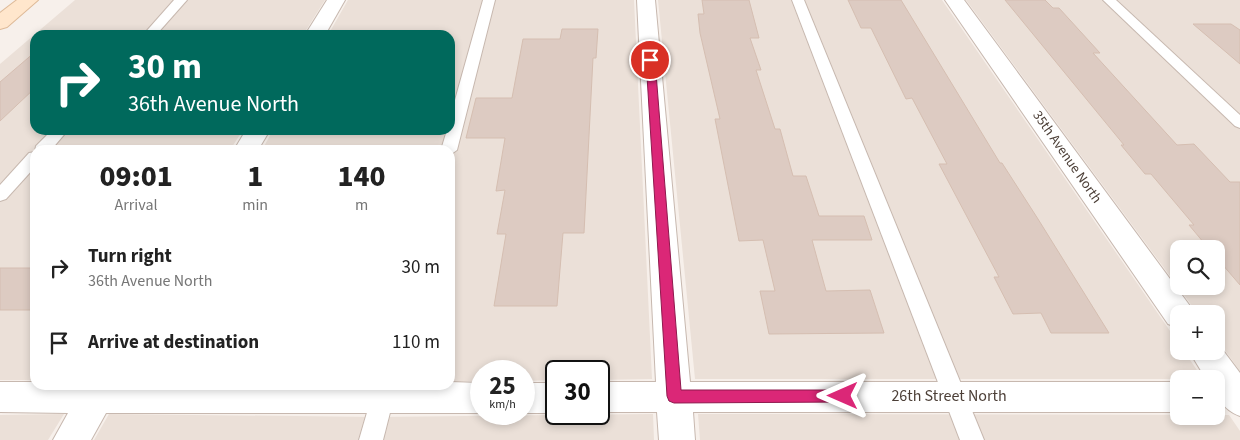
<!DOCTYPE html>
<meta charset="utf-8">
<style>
body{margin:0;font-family:"Source Sans 3",sans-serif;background:#f6f6f6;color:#222;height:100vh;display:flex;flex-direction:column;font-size:19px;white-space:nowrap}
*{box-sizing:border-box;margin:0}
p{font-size:16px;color:#767676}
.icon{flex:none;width:28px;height:28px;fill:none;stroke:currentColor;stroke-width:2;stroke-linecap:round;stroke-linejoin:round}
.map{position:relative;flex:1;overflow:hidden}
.details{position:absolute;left:30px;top:145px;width:425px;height:245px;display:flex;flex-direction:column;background:#fff;border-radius:15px;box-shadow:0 2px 8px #0003}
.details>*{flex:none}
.hud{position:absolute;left:30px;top:30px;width:425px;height:105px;border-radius:15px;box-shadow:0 2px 8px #0003;background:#00695c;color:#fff;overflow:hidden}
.tools{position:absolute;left:1170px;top:240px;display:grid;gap:10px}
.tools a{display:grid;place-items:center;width:55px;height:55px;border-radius:10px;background:#fff;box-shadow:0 2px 8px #0003;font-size:25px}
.speed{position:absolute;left:470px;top:360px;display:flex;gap:10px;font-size:25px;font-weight:700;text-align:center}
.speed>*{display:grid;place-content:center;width:65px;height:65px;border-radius:50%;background:#fff;box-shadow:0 2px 8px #0003;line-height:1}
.speed small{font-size:12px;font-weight:400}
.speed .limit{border:2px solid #111;border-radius:8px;background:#fff;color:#111}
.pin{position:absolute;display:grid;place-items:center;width:42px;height:42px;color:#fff;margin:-21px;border:2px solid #fff;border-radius:50%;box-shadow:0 1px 5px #0007}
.me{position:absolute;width:55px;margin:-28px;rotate:270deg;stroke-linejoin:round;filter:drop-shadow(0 0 4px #0008)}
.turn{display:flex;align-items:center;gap:18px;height:105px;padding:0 15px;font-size:22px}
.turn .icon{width:65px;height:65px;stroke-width:2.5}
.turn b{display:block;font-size:35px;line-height:42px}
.eta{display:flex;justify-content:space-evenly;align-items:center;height:85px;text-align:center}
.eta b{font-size:30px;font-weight:800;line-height:35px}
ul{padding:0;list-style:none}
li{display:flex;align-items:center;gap:15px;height:75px;padding:0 15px}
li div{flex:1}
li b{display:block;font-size:19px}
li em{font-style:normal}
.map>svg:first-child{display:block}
</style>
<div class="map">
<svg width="1240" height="440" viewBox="0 0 1240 440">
<rect width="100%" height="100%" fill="#f7f0eb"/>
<g fill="#ebe0d8" fill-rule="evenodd">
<path d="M 75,0 L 325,0 L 303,35 L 35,35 L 35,130 L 243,130 L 230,150 L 35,150 L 35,380 L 0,380 L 0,64 Z"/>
<path d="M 348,0 L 634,0 L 652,379 L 599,380 L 599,371 L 556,371 L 556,380 L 524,381 L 524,371 L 481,371 L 481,381 L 450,382 L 450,150 L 262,150 L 273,130 L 450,130 L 450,35 L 328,35 Z"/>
<path d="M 658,0 L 942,0 L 1179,344 L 1179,351 L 1184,351 L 1203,379 L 695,379 Z"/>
<path d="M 966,0 L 1240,0 L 1240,371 L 1216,338 L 1216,314 L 1198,314 ZM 1179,249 L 1216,249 L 1216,286 L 1179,286 Z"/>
<path d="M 64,414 L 48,440 L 0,440 L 0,415 Z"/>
<path d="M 109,414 L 377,417 L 653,414 L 654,440 L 94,440 Z"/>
<path d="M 698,414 L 1229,415 L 1240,431 L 1240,440 L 700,440 Z"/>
</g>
<g fill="#ddcbc2" stroke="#d5beb1">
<path d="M 702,0 L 749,0 L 759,38 L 750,38 L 761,70 L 756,70 L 775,129 L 780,129 L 793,176 L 806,176 L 819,216 L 864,216 L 872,240 L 812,240 L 826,291 L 870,290 L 884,333 L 769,334 L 760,291 L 775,291 L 763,240 L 739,241 L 715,119 L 720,119 L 700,33 L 698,14 L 704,14 Z"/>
<path d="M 848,0 L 901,0 L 1000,163 L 1002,163 L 1038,219 L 1109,333 L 1051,333 L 1041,313 L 1013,314 L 994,277 L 999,277 L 939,164 L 947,164 L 912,98 L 906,99 L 871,28 L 861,28 Z"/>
<path d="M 1005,0 L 1045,0 L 1053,8 L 1059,8 L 1100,53 L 1093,53 L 1177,145 L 1194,144 L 1230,182 L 1240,182 L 1240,285 L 1216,257 L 1216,249 L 1209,249 L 1189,225 L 1194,225 L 1151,174 L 1145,174 L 1121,145 L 1124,145 Z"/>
<path d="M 1193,24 L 1231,24 L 1240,30 L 1240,64 Z"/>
<path d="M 562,29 L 598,29 L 596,58 L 593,58 L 584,233 L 563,233 L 557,306 L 494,306 L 506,234 L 497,234 L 505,190 L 496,191 L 505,138 L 466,138 L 476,98 L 512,98 L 523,39 L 560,39 Z"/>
<path d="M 35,52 L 35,88 L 0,121 L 0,82 Z"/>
<rect x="0" y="268" width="35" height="42"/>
</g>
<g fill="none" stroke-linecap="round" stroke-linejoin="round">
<g stroke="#c7b8af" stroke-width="2">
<g id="lane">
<path d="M 174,0 L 187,0 L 156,35 L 143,35 Z"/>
<path d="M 483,0 L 495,0 L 457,150 L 450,155 L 450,150 L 441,150 L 447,130 L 450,130 L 450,118 Z"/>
<path d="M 792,0 L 804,0 L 984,440 L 960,440 Z"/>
<path d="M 1103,0 L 1116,0 L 1240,115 L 1240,128 L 1235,126 Z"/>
<path d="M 52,130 L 68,130 L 51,150 L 35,151 L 36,146 Z"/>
<path d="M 35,152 L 35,167 L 6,199 L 0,201 L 0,185 L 29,153 Z"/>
<path d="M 375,385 L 397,385 L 383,440 L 359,440 Z"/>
</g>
</g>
<g stroke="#c7b8af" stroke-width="2">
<g id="street">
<path d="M 327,0 L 345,0 L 325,35 L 305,35 Z"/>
<path d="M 637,0 L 655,0 L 690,382 L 1179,382 L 1179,412 L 693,412 L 695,440 L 659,440 L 657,412 L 599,412 L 599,382 L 656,382 Z"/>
<path d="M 945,0 L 964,0 L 1190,306 L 1194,314 L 1179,314 L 1179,328 L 1168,324 Z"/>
<path d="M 246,130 L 270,130 L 258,150 L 234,150 Z"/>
<path d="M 1216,341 L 1240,373 L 1240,416 C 1222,409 1216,397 1216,379 L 1206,379 L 1189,351 L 1216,351 Z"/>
<path d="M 0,382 L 35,382 L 35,385 L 450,385 L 450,382 L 481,383 L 481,413 L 106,413 L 91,440 L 53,440 L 68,413 L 0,412 Z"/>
<rect x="524" y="383" width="32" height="30"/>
</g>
</g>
<g stroke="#deba98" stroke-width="2">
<path id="secondary" d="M 17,0 L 38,0 L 7,27 L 0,29 L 0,13 Z"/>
</g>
<use href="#lane" fill="#fff" fill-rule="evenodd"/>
<use href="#street" fill="#fff" fill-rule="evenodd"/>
<use href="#secondary" fill="#ffe6cc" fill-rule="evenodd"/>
</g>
<path fill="#db2777" stroke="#8e194d" d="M 650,57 L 655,60 L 681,390 L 843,390 L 848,392 L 850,396 L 848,401 L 843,402 L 674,403 L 669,401 L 667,396 L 646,60 Z"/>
<g text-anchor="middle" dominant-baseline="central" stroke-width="4" stroke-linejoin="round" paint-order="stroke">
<g font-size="14" fill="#4c3f37" stroke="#fff">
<text transform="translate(1067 157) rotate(55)">35th Avenue North</text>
</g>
<g font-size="16" fill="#4c3f37" stroke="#fff">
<text x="949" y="396">26th Street North</text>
</g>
</g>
</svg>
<div class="tools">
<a><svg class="icon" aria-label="search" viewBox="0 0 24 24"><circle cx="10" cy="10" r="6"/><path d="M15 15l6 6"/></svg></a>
<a>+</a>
<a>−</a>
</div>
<div class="speed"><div>25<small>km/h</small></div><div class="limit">30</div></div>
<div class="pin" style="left:650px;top:60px;background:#d93025"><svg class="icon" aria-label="arrive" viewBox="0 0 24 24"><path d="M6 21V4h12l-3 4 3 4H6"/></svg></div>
<svg class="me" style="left:843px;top:396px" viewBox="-20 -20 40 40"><path d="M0-17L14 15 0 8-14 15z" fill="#db2777" stroke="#fff" stroke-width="4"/></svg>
<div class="hud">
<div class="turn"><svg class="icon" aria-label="right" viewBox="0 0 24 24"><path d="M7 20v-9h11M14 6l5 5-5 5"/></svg><div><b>30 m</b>36th Avenue North</div></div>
</div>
<section class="details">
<div class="eta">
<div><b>09:01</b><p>Arrival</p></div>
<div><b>1</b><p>min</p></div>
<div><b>140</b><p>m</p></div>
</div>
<ul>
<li><svg class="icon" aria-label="right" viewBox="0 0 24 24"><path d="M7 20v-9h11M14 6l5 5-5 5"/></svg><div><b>Turn right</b><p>36th Avenue North</p></div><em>30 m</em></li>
<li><svg class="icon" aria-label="arrive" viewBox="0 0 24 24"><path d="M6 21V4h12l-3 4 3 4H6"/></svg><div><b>Arrive at destination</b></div><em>110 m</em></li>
</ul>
</section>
</div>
